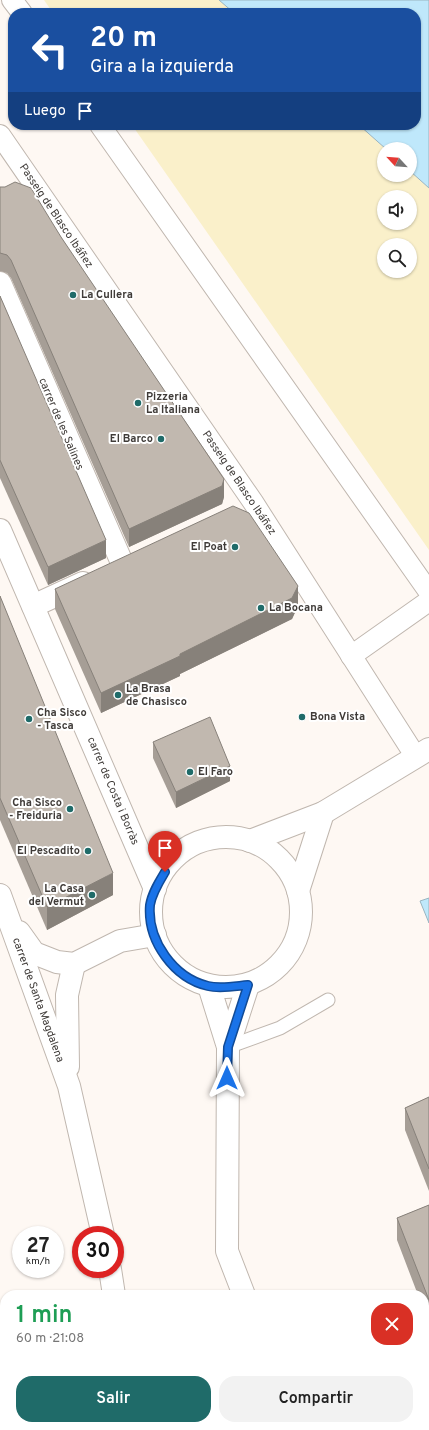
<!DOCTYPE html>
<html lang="es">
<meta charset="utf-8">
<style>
body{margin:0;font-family:Overpass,sans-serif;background:#f2f2f2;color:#222;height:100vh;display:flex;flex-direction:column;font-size:15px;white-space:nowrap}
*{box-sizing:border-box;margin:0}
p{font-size:13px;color:#767676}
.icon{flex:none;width:22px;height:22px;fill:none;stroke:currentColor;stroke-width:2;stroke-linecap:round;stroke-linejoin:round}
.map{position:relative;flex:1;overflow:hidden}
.sheet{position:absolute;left:0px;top:1290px;width:429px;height:140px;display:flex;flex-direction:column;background:#fff;border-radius:16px 16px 0 0;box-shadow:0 1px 3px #0004}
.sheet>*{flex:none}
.banner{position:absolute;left:8px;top:8px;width:413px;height:122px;border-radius:16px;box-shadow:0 1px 3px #0004;background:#1a4fa0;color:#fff;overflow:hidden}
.needle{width:26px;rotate:296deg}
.buttons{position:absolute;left:377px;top:142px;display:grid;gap:8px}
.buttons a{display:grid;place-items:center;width:40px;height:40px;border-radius:50%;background:#fff;box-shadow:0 1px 3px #0004;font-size:20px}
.speed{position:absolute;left:12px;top:1226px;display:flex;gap:8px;font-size:20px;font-weight:700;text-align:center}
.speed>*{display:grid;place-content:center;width:52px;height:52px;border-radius:50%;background:#fff;box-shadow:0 1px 3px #0004;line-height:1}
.speed small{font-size:10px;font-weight:400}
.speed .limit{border:6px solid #d22;background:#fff;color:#111}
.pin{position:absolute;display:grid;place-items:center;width:34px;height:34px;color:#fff;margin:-41px -17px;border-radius:50% 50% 50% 0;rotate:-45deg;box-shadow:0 0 4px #0007}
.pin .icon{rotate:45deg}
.me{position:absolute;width:44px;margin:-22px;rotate:0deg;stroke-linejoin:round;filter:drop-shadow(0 0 3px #0008)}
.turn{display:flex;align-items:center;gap:14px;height:84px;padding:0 16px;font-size:18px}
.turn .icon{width:52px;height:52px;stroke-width:2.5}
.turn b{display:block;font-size:28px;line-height:34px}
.then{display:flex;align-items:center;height:38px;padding:0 16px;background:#0003;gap:8px;font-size:15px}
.round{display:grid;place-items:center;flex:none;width:42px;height:42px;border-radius:16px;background:#f2f2f2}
.headline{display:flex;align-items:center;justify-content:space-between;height:68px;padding:0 16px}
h1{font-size:24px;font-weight:600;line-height:30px;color:#1e9e55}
.button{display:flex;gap:8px;margin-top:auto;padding:8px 16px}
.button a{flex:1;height:46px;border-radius:16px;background:#1f6b69;color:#fff;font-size:16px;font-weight:600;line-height:46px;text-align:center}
.button a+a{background:#f2f2f2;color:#222}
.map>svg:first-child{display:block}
</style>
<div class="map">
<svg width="429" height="1430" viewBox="0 0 429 1430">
<rect width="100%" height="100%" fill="#fef8f3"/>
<g fill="#faf0ca" fill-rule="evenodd">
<path d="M 44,0 L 219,0 L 234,13 L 53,13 Z"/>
<path d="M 132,125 L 359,125 L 386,149 L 384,149 L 384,175 L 410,175 L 410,171 L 429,188 L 429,550 ZM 384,197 L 410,197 L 410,223 L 384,223 ZM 384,245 L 410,245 L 410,271 L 384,271 Z"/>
</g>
<g fill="#bfe8fb" stroke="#99b4c0">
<path d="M 219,0 L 429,0 L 429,188 L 410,171 L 410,149 L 386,149 L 359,125 L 416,125 L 416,13 L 234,13 Z"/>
<path d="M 429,898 L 429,923 L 420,901 Z"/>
</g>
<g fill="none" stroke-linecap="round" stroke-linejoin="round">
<g stroke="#c0b7af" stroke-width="15">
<path id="service" d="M 228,1047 L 280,1028 L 328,1000"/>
</g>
<g stroke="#c0b7af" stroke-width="22">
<g id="pedestrian">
<path d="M 12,0 L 22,13"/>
<path d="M 100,125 L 429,592"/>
<path d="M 0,135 L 253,502 L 416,757"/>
<path d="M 351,656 L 429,601"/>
</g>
</g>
<g stroke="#c0b7af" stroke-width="24">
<g id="minor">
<path d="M 0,283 L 123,565"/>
<path d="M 0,530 L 155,889"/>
<path d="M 33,606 L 83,583"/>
<circle cx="226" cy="912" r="75"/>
<path d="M 250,841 L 323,813 L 429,749"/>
<path d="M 298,891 L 323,813"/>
<path d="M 0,895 L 69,1086 L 103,1235"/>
<path d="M 19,932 L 34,953 L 57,962 L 74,964 L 120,941 L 155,935"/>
<path d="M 209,986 L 228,1047 L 227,1251 L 244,1295"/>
<path d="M 228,1047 L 248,985"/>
<path d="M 68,1067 L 67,995 L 74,964"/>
<path d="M 110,1269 L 114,1295"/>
<path d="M 0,1396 L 5,1394"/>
<path d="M 294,1425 L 296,1430"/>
<path d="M 113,1430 L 115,1425"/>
</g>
</g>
<use href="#service" stroke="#fff" stroke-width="13"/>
<use href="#pedestrian" stroke="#fff" stroke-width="20"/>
<use href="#minor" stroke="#fff" stroke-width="22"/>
</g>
<g fill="#a69e96">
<path d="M 0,187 L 61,237 L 224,497 L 222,504 L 129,547 L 11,278 L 7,273 L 0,271 Z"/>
<path d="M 0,296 L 106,558 L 48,585 L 0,478 Z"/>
<path d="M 55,589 L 298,606 L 292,619 L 180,674 L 180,676 L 101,713 L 55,609 Z"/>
<path d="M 0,596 L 113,895 L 47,930 L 0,820 Z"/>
<path d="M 153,742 L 230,781 L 176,808 L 153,758 Z"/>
<path d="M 429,1097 L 429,1191 L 405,1130 L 405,1108 Z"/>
<path d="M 429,1205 L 429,1322 L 424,1310 L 424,1295 L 418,1295 L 397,1240 L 397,1218 Z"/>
</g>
<g fill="#87817a">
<path d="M 224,479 L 224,497 L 222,504 L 129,547 L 129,529 Z"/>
<path d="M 106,540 L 106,558 L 48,585 L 48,567 Z"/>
<path d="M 298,586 L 298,606 L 292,619 L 180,674 L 180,676 L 101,713 L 101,693 L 180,654 Z"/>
<path d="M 230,766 L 230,781 L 176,808 L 176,792 Z"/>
<path d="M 113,873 L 113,895 L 47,930 L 47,907 Z"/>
</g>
<g fill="#c1b8af" stroke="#87817a">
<path d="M 15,182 L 31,188 L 61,237 L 224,479 L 222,486 L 129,529 L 11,260 L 7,255 L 0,253 L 0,187 L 5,187 Z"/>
<path d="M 0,296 L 106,540 L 48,567 L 0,460 Z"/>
<path d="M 233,506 L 249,513 L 298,586 L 292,598 L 180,654 L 180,656 L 101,693 L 55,589 Z"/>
<path d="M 0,596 L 113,873 L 47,907 L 0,798 Z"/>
<path d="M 210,717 L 230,766 L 176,792 L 153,742 Z"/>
<path d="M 429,1097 L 429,1169 L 405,1108 Z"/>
<path d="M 429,1205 L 429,1300 L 397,1218 Z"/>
</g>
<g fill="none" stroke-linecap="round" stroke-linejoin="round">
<g stroke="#114b97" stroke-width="10">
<path id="route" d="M 165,872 C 159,882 152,893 150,905 C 147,941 174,978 208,986 C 220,989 236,986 248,985 L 228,1047 L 227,1078"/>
</g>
<use href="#route" stroke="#1a73e8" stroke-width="7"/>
</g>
<g fill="#1f6b69" stroke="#fff" stroke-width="1.5">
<circle cx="73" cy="295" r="4"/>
<circle cx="138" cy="403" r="4"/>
<circle cx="161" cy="439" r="4"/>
<circle cx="235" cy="547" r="4"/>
<circle cx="261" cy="608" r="4"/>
<circle cx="118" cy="695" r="4"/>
<circle cx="302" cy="717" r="4"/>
<circle cx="29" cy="719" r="4"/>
<circle cx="190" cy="772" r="4"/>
<circle cx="70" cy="809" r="4"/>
<circle cx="88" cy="851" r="4"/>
<circle cx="92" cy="895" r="4"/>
</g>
<g text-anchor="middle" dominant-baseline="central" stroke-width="4" stroke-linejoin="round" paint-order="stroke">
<g font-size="11" fill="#3f3b38" stroke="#fff">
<text transform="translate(56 216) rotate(56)">Passeig de Blasco Ibáñez</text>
<text transform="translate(61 424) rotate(67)">carrer de les Salines</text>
<text transform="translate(239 483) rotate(56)">Passeig de Blasco Ibáñez</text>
<text transform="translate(113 791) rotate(67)">carrer de Costa i Borràs</text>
<text transform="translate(38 1000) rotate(70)">carrer de Santa Magdalena</text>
</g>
<g font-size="11" font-weight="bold" fill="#3f3b38" stroke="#fff" text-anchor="start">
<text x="81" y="295">La Cullera</text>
<text x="146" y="397">Pizzeria<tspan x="146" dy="13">La Italiana</tspan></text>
<text x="153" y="439" text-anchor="end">El Barco</text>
<text x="227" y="547" text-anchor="end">El Poat</text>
<text x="269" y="608">La Bocana</text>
<text x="126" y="689">La Brasa<tspan x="126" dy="13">de Chasisco</tspan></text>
<text x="37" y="713">Cha Sisco<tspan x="37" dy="13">- Tasca</tspan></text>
<text x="310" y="717">Bona Vista</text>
<text x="198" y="772">El Faro</text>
<text x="62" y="803" text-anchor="end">Cha Sisco<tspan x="62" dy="13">- Freiduria</tspan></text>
<text x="80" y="851" text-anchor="end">El Pescadito</text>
<text x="84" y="889" text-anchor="end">La Casa<tspan x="84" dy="13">del Vermut</tspan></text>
</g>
</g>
</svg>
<div class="buttons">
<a><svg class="needle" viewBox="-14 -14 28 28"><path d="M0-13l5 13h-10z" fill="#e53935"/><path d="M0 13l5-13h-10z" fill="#767676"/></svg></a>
<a><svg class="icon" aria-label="sound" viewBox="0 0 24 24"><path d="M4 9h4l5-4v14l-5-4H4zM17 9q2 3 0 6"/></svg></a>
<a><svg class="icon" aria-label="search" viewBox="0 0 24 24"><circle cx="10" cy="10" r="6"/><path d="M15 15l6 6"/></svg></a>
</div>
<div class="speed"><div>27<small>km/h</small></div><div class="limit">30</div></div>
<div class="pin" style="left:165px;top:872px;background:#d93025"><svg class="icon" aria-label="arrive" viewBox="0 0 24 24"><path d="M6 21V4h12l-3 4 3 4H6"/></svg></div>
<svg class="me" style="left:227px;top:1078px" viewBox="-20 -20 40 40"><path d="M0-17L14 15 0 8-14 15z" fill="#1a73e8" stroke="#fff" stroke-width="4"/></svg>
<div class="banner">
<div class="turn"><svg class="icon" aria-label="left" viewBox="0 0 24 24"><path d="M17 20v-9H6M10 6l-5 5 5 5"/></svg><div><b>20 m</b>Gira a la izquierda</div></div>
<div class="then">Luego<svg class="icon" aria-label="arrive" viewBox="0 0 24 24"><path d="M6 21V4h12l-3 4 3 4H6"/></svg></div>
</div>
<section class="sheet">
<div class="headline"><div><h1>1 min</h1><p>60 m · 21:08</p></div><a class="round" style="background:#d93025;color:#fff"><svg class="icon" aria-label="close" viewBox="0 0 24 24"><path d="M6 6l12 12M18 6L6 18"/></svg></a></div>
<div class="button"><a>Salir</a><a>Compartir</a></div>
</section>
</div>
